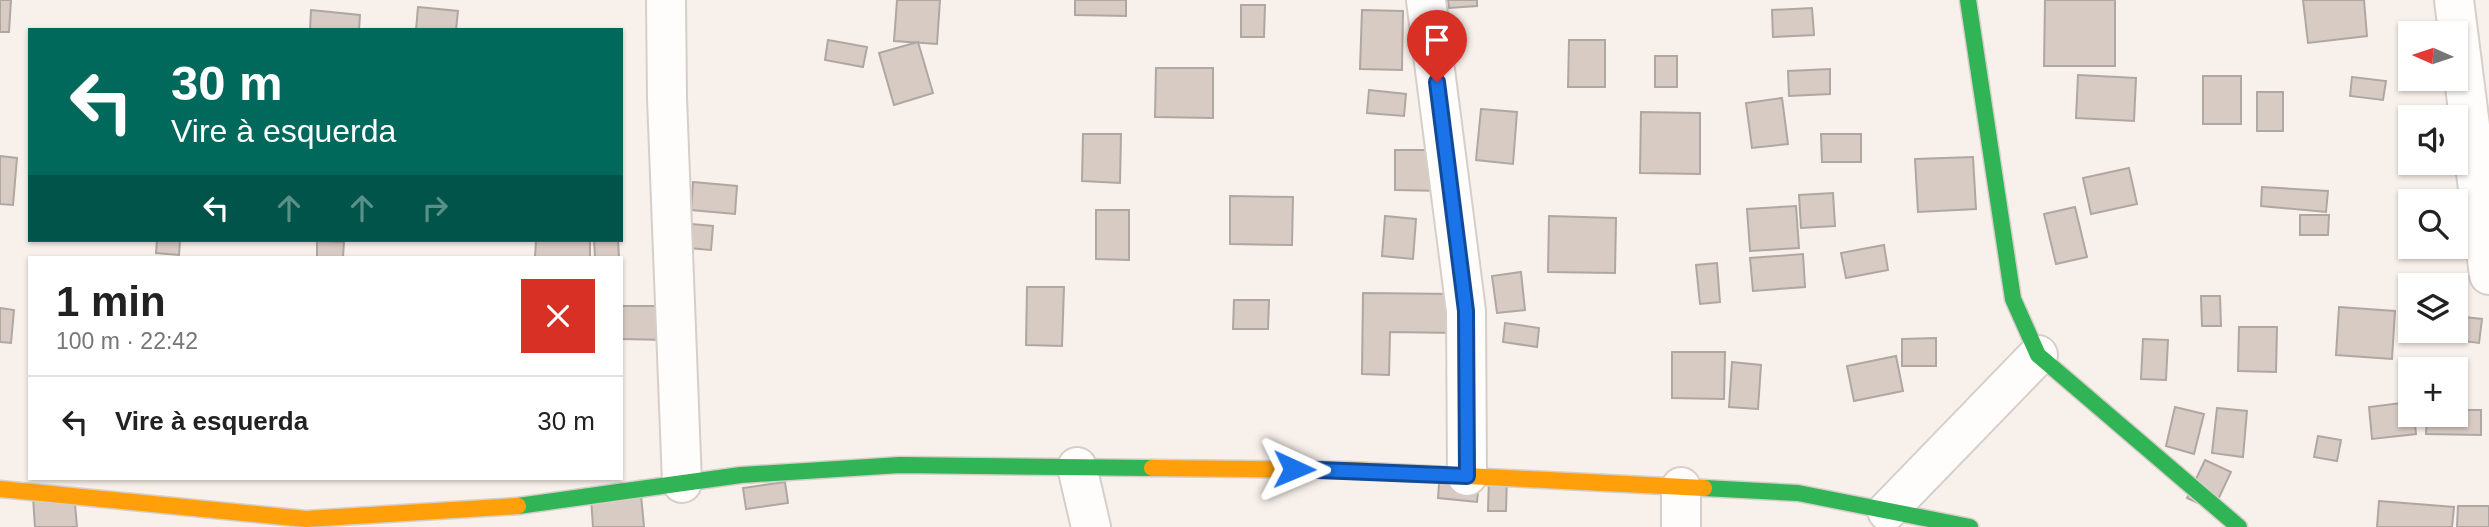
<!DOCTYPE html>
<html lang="pt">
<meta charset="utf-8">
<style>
body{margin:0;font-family:Helvetica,sans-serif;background:#f2f2f2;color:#222;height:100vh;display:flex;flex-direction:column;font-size:26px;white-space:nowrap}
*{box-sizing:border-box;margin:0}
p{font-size:23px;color:#767676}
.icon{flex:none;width:38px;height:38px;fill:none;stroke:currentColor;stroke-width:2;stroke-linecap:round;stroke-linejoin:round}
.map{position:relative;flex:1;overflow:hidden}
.sheet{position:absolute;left:28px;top:256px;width:595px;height:224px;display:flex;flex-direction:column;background:#fff;border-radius:0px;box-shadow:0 2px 5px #0004}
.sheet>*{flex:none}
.guide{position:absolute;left:28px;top:28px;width:595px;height:214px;border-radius:0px;box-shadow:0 2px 5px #0004;background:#00695c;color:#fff;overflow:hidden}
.needle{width:46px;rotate:273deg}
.fabs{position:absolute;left:2398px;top:21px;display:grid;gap:14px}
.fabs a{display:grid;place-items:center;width:70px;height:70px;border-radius:0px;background:#fff;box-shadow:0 2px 5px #0004;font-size:35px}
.pin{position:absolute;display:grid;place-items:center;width:60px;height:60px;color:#fff;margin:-72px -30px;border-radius:50% 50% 50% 0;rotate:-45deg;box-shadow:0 0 7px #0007}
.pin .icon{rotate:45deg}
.me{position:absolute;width:77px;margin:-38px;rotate:91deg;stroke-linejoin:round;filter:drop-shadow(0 0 5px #0008)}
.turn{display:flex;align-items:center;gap:24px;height:147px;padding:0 28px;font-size:32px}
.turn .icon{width:91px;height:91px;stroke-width:2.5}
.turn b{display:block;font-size:49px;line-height:60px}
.lanes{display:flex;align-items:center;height:66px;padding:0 28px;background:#0003;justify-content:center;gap:35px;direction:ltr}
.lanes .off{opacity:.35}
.round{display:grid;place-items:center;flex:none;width:74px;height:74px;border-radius:0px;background:#f2f2f2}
.headline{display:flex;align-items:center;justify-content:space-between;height:119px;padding:0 28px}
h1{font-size:42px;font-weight:700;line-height:52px}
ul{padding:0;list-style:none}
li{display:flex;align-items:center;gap:21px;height:91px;padding:0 28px;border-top:2px solid #e0e0e0}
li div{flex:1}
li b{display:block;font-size:26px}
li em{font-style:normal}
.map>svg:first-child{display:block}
</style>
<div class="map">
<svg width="2489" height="527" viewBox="0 0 2489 527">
<rect width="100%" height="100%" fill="#f8f0eb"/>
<g fill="#d8cbc3" stroke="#afa7a2" stroke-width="2">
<path d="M 0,0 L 11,0 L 9,32 L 0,32 Z"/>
<path d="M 897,0 L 940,0 L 937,44 L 894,41 Z"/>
<path d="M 1075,0 L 1126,0 L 1126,16 L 1075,15 Z"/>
<path d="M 1448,0 L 1477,0 L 1477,6 L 1449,8 Z"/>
<path d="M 2045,0 L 2115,0 L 2115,66 L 2044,66 Z"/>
<path d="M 2303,0 L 2364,0 L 2367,36 L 2308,43 Z"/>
<path d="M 1241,5 L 1265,5 L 1264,37 L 1241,37 Z"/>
<path d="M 418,7 L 458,11 L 456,30 L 416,30 Z"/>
<path d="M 1812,8 L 1814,35 L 1773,37 L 1772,10 Z"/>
<path d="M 311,10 L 360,15 L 359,30 L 310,30 Z"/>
<path d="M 1362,10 L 1403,11 L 1402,70 L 1360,69 Z"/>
<path d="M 828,40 L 867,47 L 863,67 L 825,60 Z"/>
<path d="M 1569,40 L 1605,40 L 1605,87 L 1568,87 Z"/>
<path d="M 918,42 L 933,93 L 894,105 L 879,53 Z"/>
<rect x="1655" y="56" width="22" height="31"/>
<path d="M 1156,68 L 1213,68 L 1213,118 L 1155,117 Z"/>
<path d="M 1830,69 L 1830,94 L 1789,96 L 1788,71 Z"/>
<path d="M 2078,75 L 2136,78 L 2134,121 L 2076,118 Z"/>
<rect x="2203" y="76" width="38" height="48"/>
<path d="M 2352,77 L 2386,81 L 2383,100 L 2350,96 Z"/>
<path d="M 1369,90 L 1406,94 L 1404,116 L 1367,113 Z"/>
<rect x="2257" y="92" width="26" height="39"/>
<path d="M 1782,98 L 1788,144 L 1752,148 L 1746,103 Z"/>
<path d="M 1481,109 L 1517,112 L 1513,164 L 1476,160 Z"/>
<path d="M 1641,112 L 1700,113 L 1700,174 L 1640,173 Z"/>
<path d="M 1083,134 L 1121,134 L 1120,183 L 1082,181 Z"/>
<path d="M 1821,134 L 1861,134 L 1861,162 L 1822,162 Z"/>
<path d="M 1395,150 L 1446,150 L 1445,191 L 1395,190 Z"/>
<path d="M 0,156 L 17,158 L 13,205 L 0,204 Z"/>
<path d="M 1973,157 L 1976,209 L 1918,212 L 1915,159 Z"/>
<path d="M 2129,168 L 2137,204 L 2091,214 L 2083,178 Z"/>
<path d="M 693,182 L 737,186 L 735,214 L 691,210 Z"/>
<path d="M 2262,187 L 2328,191 L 2326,212 L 2261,206 Z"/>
<path d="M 1833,193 L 1835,226 L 1801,228 L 1799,195 Z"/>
<path d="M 1230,196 L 1293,197 L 1292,245 L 1230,244 Z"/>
<path d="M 1796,206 L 1799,248 L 1750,251 L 1747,209 Z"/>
<path d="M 2075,207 L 2087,257 L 2056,264 L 2044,214 Z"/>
<path d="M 1096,210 L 1129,210 L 1129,260 L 1096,259 Z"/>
<path d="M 2300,215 L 2329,215 L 2328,235 L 2300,235 Z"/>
<path d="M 1385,216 L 1416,219 L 1413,259 L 1382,256 Z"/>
<path d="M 1549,216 L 1616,218 L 1615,273 L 1548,272 Z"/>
<path d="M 691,224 L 713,226 L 711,250 L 688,248 Z"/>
<path d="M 157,240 L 180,240 L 179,255 L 156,253 Z"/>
<path d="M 536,240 L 590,240 L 590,257 L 535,257 Z"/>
<path d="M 594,240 L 618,240 L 619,257 L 595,257 Z"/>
<path d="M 317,241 L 344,242 L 343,257 L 317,257 Z"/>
<path d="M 1884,245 L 1888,270 L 1846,278 L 1841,253 Z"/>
<path d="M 1803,254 L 1805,287 L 1753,291 L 1750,258 Z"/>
<path d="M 1717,263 L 1720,302 L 1700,304 L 1696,265 Z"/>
<path d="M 1521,272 L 1525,310 L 1497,313 L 1492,276 Z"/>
<path d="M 1027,287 L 1064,287 L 1062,346 L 1026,345 Z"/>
<path d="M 1363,293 L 1458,294 L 1458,333 L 1390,332 L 1389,375 L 1362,374 Z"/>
<path d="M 2201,296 L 2220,296 L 2221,326 L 2202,326 Z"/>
<path d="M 1234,300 L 1269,300 L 1268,329 L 1233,329 Z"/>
<path d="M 621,306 L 667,306 L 668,340 L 621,339 Z"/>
<path d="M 2339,307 L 2395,311 L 2392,359 L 2336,355 Z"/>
<path d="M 0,308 L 14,310 L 11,343 L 0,342 Z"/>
<path d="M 2455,316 L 2482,319 L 2479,343 L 2431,337 L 2432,331 L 2455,331 Z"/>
<path d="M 1505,323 L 1539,328 L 1537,347 L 1503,342 Z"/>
<path d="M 2239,327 L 2277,327 L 2276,372 L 2238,371 Z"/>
<path d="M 1936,338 L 1936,366 L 1902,366 L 1902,339 Z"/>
<path d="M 2143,339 L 2168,340 L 2166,380 L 2141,379 Z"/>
<path d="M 1672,352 L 1725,352 L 1724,399 L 1672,398 Z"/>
<path d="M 1896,356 L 1903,391 L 1854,401 L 1847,366 Z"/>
<path d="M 1732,362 L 1761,365 L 1758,409 L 1729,407 Z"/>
<path d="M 2410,402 L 2410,415 L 2414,415 L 2416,434 L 2372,439 L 2369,407 Z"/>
<path d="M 2175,407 L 2204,414 L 2194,454 L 2166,446 Z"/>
<path d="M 2217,408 L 2247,411 L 2243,457 L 2212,453 Z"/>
<path d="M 2455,410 L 2481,410 L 2481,435 L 2426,434 L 2427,415 L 2455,415 Z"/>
<path d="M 2318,436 L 2341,440 L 2337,461 L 2314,457 Z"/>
<path d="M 2205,460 L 2231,472 L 2213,510 L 2187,498 Z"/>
<path d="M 1440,470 L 1480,474 L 1477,502 L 1438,498 Z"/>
<path d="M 1507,476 L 1506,511 L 1488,511 L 1489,477 Z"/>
<path d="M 785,482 L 788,503 L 746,509 L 743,488 Z"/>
<path d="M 74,493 L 77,527 L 35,527 L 33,497 Z"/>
<path d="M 641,495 L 644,527 L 593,527 L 591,498 Z"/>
<path d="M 2379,501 L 2454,507 L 2452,527 L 2377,527 Z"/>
<path d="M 2458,506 L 2489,506 L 2489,527 L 2457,527 Z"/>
</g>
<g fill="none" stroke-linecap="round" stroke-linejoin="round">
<g stroke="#d6cec9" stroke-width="42">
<g id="street">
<path d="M 666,0 L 667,98 L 682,483"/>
<path d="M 1426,0 L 1466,311 L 1467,476"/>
<path d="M 2454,0 L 2489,275"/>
<path d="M 1077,467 L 1091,527"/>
<path d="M 1887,511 L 2038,355"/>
<path d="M 1681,527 L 1681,487"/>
</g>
</g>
<g stroke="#d6cec9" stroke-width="19">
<g id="fast">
<path d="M 1968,0 L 2013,299 L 2038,355 L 2239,527"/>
<path d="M 1704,488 L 1798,493 L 1970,527"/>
<path d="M 518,506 L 741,475 L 900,465 L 1152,468"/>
</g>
</g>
<g stroke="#d6cec9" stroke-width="19">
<g id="slow">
<path d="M 1152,468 L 1349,470 L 1704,488"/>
<path d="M 0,489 L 306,519 L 518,506"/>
</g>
</g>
<use href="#street" stroke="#fefdfc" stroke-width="38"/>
<use href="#fast" stroke="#30b455" stroke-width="16"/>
<use href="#slow" stroke="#ff9f0a" stroke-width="16"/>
</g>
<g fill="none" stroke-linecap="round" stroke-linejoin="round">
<g stroke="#114b97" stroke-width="18">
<path id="route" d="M 1294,469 L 1467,476 L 1466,311 L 1437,82"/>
</g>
<use href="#route" stroke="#1a73e8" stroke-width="12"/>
</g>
</svg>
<div class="fabs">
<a><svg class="needle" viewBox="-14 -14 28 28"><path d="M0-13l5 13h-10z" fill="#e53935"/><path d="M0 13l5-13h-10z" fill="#767676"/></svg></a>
<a><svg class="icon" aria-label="sound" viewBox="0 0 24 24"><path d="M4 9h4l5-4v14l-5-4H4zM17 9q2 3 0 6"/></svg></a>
<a><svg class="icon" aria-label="search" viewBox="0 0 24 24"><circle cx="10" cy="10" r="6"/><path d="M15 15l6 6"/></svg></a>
<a><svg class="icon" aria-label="layers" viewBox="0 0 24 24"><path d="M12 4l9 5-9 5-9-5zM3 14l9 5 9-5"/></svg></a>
<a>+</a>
</div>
<div class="pin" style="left:1437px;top:82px;background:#d93025"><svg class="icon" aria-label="arrive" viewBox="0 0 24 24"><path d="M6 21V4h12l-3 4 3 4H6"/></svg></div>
<svg class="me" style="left:1294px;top:469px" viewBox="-20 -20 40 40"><path d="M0-17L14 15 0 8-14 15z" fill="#1a73e8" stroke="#fff" stroke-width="4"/></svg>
<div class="guide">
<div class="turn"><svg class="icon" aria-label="left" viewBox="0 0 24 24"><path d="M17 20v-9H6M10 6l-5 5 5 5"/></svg><div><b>30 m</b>Vire à esquerda</div></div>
<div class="lanes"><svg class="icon" aria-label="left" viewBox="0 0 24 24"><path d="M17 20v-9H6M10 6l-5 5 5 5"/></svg><svg class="icon off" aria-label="ahead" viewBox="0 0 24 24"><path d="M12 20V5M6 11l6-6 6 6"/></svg><svg class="icon off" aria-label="ahead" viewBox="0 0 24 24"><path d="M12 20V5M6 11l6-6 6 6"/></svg><svg class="icon off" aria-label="right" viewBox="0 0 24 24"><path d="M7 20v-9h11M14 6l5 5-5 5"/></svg></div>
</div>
<section class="sheet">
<div class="headline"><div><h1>1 min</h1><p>100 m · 22:42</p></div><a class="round" style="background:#d93025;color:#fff"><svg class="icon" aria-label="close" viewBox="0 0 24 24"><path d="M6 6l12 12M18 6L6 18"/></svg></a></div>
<ul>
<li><svg class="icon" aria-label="left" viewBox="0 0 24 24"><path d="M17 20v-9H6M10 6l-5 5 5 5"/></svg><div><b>Vire à esquerda</b></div><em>30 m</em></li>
</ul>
</section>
</div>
